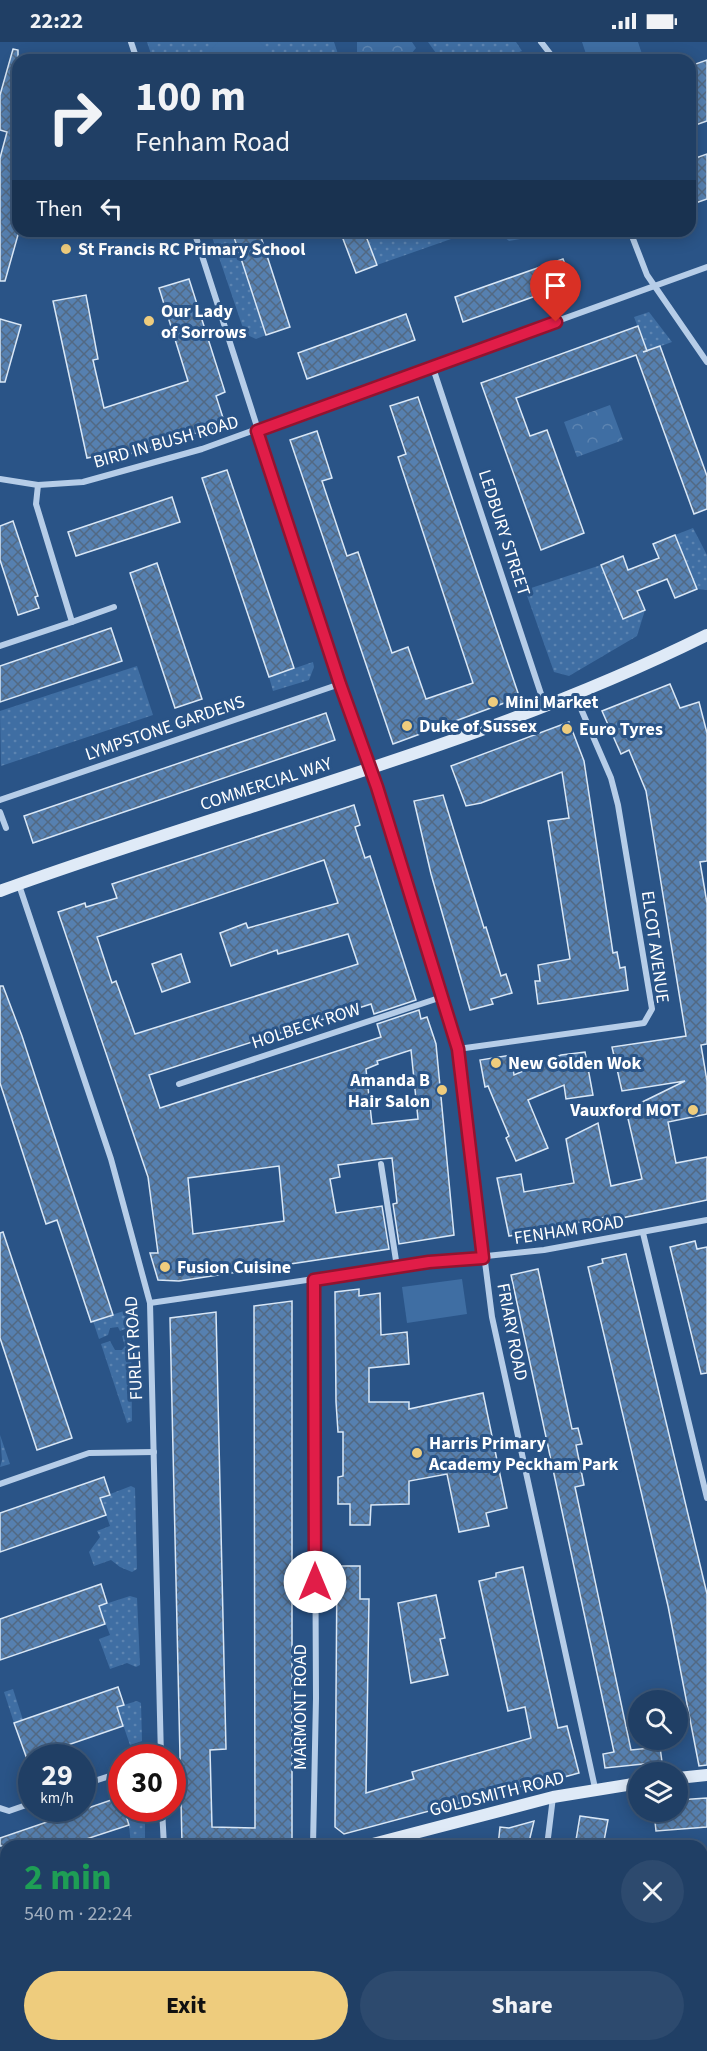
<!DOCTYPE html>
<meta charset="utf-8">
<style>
body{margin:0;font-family:"Source Sans 3",sans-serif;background:#2d4a6e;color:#f1f3f6;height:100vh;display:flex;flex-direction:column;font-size:22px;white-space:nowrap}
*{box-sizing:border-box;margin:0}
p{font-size:20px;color:#a2afbf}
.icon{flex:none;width:33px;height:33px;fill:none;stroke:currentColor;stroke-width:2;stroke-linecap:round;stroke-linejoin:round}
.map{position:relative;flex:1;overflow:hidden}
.sheet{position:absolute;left:0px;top:1798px;width:708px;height:212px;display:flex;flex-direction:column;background:#203f65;border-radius:18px 18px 0 0;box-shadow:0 3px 15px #0003,0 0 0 2px #3d5879}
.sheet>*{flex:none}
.hud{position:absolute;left:12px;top:12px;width:684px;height:183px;border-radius:18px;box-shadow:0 3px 15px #0003,0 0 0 2px #3d5879;background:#203f65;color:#f1f3f6;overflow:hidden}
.controls{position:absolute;left:628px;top:1648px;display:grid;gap:12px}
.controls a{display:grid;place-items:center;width:60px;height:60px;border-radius:50%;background:#203f65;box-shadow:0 3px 15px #0003,0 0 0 2px #3d5879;font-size:30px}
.speed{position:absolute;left:18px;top:1702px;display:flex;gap:12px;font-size:30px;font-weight:700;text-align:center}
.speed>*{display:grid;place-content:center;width:78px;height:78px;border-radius:50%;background:#203f65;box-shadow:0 3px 15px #0003,0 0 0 2px #3d5879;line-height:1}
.speed small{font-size:15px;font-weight:400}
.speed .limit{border:9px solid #d22;background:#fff;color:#111}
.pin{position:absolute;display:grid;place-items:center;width:51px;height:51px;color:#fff;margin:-62px -26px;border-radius:50% 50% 50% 0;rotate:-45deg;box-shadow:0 0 6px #0007}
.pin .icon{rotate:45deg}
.me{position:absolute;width:66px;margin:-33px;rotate:0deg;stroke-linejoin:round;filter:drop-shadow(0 0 4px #0008)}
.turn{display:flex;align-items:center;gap:21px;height:126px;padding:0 24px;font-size:27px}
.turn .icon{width:78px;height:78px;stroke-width:2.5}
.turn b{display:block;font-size:42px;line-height:51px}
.then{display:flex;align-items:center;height:57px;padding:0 24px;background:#0003;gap:12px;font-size:22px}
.round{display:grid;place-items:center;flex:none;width:63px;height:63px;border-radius:32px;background:#2d4a6e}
.head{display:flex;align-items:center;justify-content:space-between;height:102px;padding:0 24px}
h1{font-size:36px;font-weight:700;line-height:45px;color:#1e9e55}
.button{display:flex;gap:12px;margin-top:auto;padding:12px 24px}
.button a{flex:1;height:69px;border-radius:36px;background:#eecc7d;color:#111;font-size:24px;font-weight:700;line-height:69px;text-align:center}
.button a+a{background:#2d4a6e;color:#f1f3f6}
.status{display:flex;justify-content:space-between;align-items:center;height:42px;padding:0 30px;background:#203f65;direction:ltr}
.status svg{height:16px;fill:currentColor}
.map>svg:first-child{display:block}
</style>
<div class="status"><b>22:22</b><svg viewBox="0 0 49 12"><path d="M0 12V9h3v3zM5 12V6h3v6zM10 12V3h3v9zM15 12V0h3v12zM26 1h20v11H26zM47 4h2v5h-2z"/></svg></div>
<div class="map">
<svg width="707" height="2009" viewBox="0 0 707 2009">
<defs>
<pattern id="grass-dots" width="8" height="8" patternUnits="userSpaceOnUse" patternTransform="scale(1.5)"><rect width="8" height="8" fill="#3f6ea3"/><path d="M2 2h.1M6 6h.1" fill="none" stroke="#5c84b1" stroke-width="1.8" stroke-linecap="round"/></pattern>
<pattern id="park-crowns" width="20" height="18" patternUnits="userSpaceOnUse" patternTransform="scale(1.5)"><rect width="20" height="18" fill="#3f6ea3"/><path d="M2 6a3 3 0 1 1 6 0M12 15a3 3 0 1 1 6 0" fill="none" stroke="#5c84b1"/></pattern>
<pattern id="building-cross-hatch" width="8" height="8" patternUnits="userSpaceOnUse" patternTransform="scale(1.5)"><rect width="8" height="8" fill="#5680b0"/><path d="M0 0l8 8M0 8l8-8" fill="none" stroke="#526983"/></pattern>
</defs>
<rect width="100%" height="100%" fill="#2a5487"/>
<g fill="url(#grass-dots)">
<path d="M 147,0 L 334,0 L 340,18 L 153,18 Z"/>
<path d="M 428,0 L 516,0 L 522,9 L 497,18 L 441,18 Z"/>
<path d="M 210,189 L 232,189 L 266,293 L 256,297 L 245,292 Z"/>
<path d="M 368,189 L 448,189 L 451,197 L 377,223 L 368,198 L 371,197 Z"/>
<path d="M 497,189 L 526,189 L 520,197 L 509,199 Z"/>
<path d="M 649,270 L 672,300 L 647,309 L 634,275 Z"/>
<path d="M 693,486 L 707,513 L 707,548 L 697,547 L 675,493 Z"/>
<path d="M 601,523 L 623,577 L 645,568 L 637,594 L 569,634 L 554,630 L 525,548 Z"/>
<path d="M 313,620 L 314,625 L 309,638 L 273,649 L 269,635 Z"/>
<path d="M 137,624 L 153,673 L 1,724 L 0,669 Z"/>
<path d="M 127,1268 L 130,1285 L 120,1289 L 118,1285 L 110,1286 L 108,1293 L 99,1297 L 93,1279 Z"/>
<path d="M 131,1291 L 132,1379 L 127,1381 L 101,1302 L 110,1299 L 115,1308 L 122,1308 L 125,1304 L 122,1294 Z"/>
<path d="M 0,1393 L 10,1422 L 0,1425 L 2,1418 Z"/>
<path d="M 131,1444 L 135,1446 L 137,1527 L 132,1530 L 120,1525 L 111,1518 L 94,1524 L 89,1510 L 100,1495 L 97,1489 L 110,1484 L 100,1456 Z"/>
<path d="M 130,1554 L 137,1556 L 140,1623 L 136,1625 L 127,1621 L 110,1627 L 99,1597 L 110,1593 L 99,1564 Z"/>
<path d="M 13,1647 L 23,1678 L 14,1681 L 4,1650 Z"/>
<path d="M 137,1659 L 141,1661 L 142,1699 L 130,1703 L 117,1665 Z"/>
<path d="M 124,1767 L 145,1767 L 145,1804 L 131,1804 L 129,1783 Z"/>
<path d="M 6,1825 L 6,1859 L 5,1860 L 0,1845 L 0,1827 Z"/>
</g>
<g fill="url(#park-crowns)">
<path d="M 357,0 L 412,0 L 416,6 L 406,18 L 357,18 Z"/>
<path d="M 610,363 L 623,398 L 577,415 L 564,380 Z"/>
</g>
<g fill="#3f6ea3">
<path d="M 218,0 L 259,0 L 276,15 L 274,18 L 202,18 Z"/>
<path d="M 582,0 L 638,0 L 644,18 L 588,18 Z"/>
<path d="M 462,1237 L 467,1272 L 407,1281 L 402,1245 Z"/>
</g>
<g fill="url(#building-cross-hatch)" stroke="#d9e7f6" stroke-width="1.5" fill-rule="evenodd">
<path d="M 13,7 L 18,8 L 18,193 L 5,239 L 0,239 L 0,116 L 7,90 L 0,88 L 0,53 Z"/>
<path d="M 707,18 L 707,79 L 690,85 L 690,24 Z"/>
<path d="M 707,112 L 707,157 L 690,163 L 690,118 Z"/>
<path d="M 232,189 L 259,189 L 290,285 L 266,293 Z"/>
<path d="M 340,189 L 364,189 L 377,223 L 356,231 Z"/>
<path d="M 563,217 L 572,241 L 463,280 L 455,255 Z"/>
<path d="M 189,237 L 225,350 L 216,354 L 225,382 L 126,413 L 124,408 L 87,416 L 53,259 L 86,253 L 98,317 L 93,318 L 104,366 L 188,339 L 159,246 Z"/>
<path d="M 406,272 L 415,298 L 307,337 L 298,311 Z"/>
<path d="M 0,277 L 21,283 L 5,340 L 0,340 Z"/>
<path d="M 638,284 L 647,309 L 643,310 L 660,304 L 707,434 L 707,467 L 694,472 L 636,313 L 516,356 L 530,394 L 547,388 L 584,491 L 541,508 L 481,341 Z"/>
<path d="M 418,355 L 518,651 L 515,657 L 393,702 L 290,398 L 317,389 L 332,436 L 322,439 L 347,514 L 358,510 L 392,611 L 408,605 L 426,657 L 473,641 L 398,415 L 406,412 L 390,364 Z"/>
<path d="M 227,428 L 294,626 L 269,635 L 202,436 Z"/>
<path d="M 172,455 L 180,480 L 76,514 L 68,490 Z"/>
<path d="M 13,479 L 38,554 L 35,555 L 39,566 L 18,573 L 0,518 L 0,484 Z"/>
<path d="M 675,493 L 697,547 L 675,556 L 667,537 L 637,549 L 645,568 L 623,577 L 601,523 L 623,514 L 628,528 L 659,516 L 653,502 Z"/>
<path d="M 157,521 L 202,657 L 175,666 L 130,531 Z"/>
<path d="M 111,586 L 122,619 L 0,660 L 0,624 Z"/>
<path d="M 670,642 L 680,666 L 699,660 L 707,691 L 707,819 L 700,820 L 707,861 L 707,1002 L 701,1003 L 707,1039 L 707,1072 L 668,1080 L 676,1121 L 707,1115 L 707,1158 L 617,1177 L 617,1173 L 509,1194 L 497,1136 L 521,1132 L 524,1150 L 574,1141 L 566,1097 L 598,1081 L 611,1144 L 642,1137 L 626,1068 L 685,1039 L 622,1049 L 612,1005 L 686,994 L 646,749 L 629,708 L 621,712 L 602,669 Z"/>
<path d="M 326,671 L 335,698 L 33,801 L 24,774 Z"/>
<path d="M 569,680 L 584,719 L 613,911 L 617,910 L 620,926 L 625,925 L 628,948 L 538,962 L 535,939 L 540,939 L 538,923 L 570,917 L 548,779 L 569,776 L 562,730 L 481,761 L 466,764 L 451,724 Z"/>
<path d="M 443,753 L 484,886 L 486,885 L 501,934 L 506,932 L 512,951 L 491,957 L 493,962 L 470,968 L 431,832 L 414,759 Z"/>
<path d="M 354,763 L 360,783 L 355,785 L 365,816 L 370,814 L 416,958 L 374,972 L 371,962 L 149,1033 L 160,1066 L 381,995 L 377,982 L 419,968 L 421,977 L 427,975 L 436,1002 L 454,1193 L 399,1202 L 393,1162 L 397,1161 L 392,1116 L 381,1117 L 338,1123 L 340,1135 L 330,1137 L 336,1171 L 382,1164 L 389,1207 L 179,1239 L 158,1238 L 150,1211 L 158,1211 L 148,1135 L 58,870 L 85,861 L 86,865 L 117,856 L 112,842 ZM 324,818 L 338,861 L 248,886 L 246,881 L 220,891 L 231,924 L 277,908 L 278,912 L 348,892 L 358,922 L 135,992 L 116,939 L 112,941 L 97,895 ZM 411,1008 L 418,1077 L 372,1082 L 366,1027 L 378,1022 L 377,1019 ZM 279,1124 L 284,1179 L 193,1192 L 188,1136 Z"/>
<path d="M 181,912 L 190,940 L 162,950 L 152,922 Z"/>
<path d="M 0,944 L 3,944 L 22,994 L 113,1273 L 91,1280 L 57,1178 L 46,1182 L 0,1041 Z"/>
<path d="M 585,1010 L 593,1053 L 566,1057 L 564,1043 L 528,1058 L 548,1106 L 516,1119 L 506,1096 L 509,1094 L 488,1044 L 485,1045 L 480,1018 L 511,1013 L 514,1033 L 561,1013 Z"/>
<path d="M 3,1190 L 72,1396 L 37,1408 L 0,1296 L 0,1191 Z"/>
<path d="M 695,1199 L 697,1207 L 707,1205 L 707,1331 L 701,1332 L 670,1205 Z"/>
<path d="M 626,1212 L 707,1552 L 707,1723 L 699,1724 L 668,1564 L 588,1225 L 603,1221 L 602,1217 Z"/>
<path d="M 538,1227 L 572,1387 L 578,1386 L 582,1402 L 576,1403 L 584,1443 L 575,1445 L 631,1708 L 660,1705 L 662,1720 L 605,1726 L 603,1712 L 614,1710 L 511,1233 Z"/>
<path d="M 359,1247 L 359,1254 L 380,1251 L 381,1293 L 407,1290 L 409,1322 L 369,1326 L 369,1360 L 409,1360 L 409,1367 L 483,1351 L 507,1466 L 486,1471 L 489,1484 L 459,1490 L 447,1432 L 409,1439 L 409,1462 L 371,1463 L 370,1483 L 350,1483 L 350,1462 L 338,1462 L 338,1435 L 343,1434 L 343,1390 L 338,1390 L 336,1360 L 335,1250 Z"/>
<path d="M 292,1259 L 292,1799 L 289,1804 L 182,1802 L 170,1276 L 216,1270 L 226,1707 L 210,1708 L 212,1785 L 255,1786 L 254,1264 Z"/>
<path d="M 104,1435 L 110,1453 L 100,1456 L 106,1473 L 0,1510 L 0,1471 Z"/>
<path d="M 337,1524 L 360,1524 L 360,1557 L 369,1557 L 366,1751 L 414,1737 L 412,1730 L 531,1696 L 525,1665 L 508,1669 L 479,1539 L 496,1535 L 496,1531 L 523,1525 L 558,1686 L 567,1684 L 579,1731 L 564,1735 L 563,1733 L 344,1792 L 335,1785 Z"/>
<path d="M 101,1542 L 107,1561 L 99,1564 L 105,1582 L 0,1618 L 0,1577 Z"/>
<path d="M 436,1553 L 445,1596 L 440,1597 L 448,1633 L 411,1641 L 398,1561 Z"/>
<path d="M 118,1645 L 124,1663 L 117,1665 L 123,1684 L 27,1717 L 14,1681 Z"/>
<path d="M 120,1755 L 122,1767 L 124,1767 L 129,1783 L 65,1804 L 0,1804 L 0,1796 Z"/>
<path d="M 707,1756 L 707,1785 L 656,1789 L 654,1770 L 678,1770 L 678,1758 Z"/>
<path d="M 580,1774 L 608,1778 L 603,1804 L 575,1804 Z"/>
<path d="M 534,1779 L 528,1804 L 498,1804 L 500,1785 L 509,1786 Z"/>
</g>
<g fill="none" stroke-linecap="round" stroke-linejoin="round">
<g stroke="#b6cde8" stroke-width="6">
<path d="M 131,0 L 137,18"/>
<path d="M 541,0 L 555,18"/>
<path d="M 194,189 L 340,642 L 377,745 L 458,1007 L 492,1275 L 595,1746"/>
<path d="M 630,189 L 647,233 L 707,320"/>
<path d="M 433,326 L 545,664"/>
<path d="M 0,437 L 38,443 L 83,440 L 202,407 L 707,225"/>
<path d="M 72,580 L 114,565"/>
<path d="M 0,604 L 72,580 L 36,462 L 38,443"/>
<path d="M 0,758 L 340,642"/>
<path d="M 0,770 L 6,786"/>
<path d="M 19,843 L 111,1117 L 150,1261 L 161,1716"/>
<path d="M 458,1007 L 644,981 L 652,967 L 618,763 L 611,736 L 575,653"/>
<path d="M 179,1042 L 442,955"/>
<path d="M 381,1122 L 397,1225"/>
<path d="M 643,1191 L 707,1456"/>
<path d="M 150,1261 L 430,1220 L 544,1208 L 707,1178"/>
<path d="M 0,1442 L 89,1411 L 154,1410"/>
<path d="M 82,1743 L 122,1730"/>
<path d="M 0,1766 L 9,1769 L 32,1761"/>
<path d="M 162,1767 L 164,1804"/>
<path d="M 313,1804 L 316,1656 L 314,1238"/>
<path d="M 547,1804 L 553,1755"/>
<path d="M 312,2004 L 312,2009"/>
<path d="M 515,2009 L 516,2004"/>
</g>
<g stroke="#dfeaf7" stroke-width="12">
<path d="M 0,849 C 236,763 481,705 707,593"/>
<path d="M 678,1736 L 707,1733"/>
<path d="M 365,1804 L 553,1755 L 639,1741"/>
<path d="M 0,1886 L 6,1884"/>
</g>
</g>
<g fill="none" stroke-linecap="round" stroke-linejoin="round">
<g stroke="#92132f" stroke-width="15">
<path id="route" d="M 315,1540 L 314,1238 L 429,1220 L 483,1216 L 458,1007 L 377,745 L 340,642 L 257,389 L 556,280"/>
</g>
<use href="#route" stroke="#e11d48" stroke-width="10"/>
</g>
<g fill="#eecc7d" stroke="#2a5487" stroke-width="2">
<circle cx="66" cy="207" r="6"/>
<circle cx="149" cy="279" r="6"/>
<circle cx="493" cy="660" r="6"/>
<circle cx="407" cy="684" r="6"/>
<circle cx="567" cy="687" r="6"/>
<circle cx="496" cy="1021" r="6"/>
<circle cx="442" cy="1048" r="6"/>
<circle cx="693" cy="1068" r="6"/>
<circle cx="165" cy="1225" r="6"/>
<circle cx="417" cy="1411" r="6"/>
</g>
<g text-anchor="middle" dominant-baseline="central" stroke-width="6" stroke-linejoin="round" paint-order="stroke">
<g font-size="18" font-weight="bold" fill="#fff" stroke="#2a5487" text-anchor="start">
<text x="78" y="207">St Francis RC Primary School</text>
<text x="161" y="269">Our Lady<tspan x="161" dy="21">of Sorrows</tspan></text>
<text x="505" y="660">Mini Market</text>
<text x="419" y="684">Duke of Sussex</text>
<text x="579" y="687">Euro Tyres</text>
<text x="508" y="1021">New Golden Wok</text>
<text x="430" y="1038" text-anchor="end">Amanda B<tspan x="430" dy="21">Hair Salon</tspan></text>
<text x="681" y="1068" text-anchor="end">Vauxford MOT</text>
<text x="177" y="1225">Fusion Cuisine</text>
<text x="429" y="1401">Harris Primary<tspan x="429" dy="21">Academy Peckham Park</tspan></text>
</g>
<g font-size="18" fill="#fff" stroke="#2a5487">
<text transform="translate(166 400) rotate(-16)">BIRD IN BUSH ROAD</text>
<text transform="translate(504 491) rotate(72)">LEDBURY STREET</text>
<text transform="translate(165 686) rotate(-19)">LYMPSTONE GARDENS</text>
<text transform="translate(266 742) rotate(-18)">COMMERCIAL WAY</text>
<text transform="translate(655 905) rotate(82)">ELCOT AVENUE</text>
<text transform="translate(306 984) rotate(-18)">HOLBECK ROW</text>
<text transform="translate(569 1188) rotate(-9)">FENHAM ROAD</text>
<text transform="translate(512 1290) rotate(79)">FRIARY ROAD</text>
<text transform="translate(134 1306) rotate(-93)">FURLEY ROAD</text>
<text transform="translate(300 1665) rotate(-90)">MARMONT ROAD</text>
<text transform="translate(497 1752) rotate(-14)">GOLDSMITH ROAD</text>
</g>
</g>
</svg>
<div class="controls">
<a><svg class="icon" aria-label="search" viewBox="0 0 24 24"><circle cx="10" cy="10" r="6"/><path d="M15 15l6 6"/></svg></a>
<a><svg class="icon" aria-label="layers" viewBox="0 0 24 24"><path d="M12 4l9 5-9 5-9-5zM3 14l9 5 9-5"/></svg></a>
</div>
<div class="speed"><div>29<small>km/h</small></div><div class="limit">30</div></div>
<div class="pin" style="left:556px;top:280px;background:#d93025"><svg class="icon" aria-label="arrive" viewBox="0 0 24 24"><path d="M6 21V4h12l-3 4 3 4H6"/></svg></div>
<svg class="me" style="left:315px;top:1540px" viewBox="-20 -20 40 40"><circle r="19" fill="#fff"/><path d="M0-13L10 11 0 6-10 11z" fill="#e11d48"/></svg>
<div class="hud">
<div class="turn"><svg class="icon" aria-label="right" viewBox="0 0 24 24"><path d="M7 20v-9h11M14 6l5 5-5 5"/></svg><div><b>100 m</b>Fenham Road</div></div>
<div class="then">Then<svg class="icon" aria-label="left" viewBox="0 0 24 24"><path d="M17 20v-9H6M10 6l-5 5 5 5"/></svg></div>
</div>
<section class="sheet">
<div class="head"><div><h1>2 min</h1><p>540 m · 22:24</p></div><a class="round"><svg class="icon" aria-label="close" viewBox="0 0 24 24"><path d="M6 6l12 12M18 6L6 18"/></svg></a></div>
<div class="button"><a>Exit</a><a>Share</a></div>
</section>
</div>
